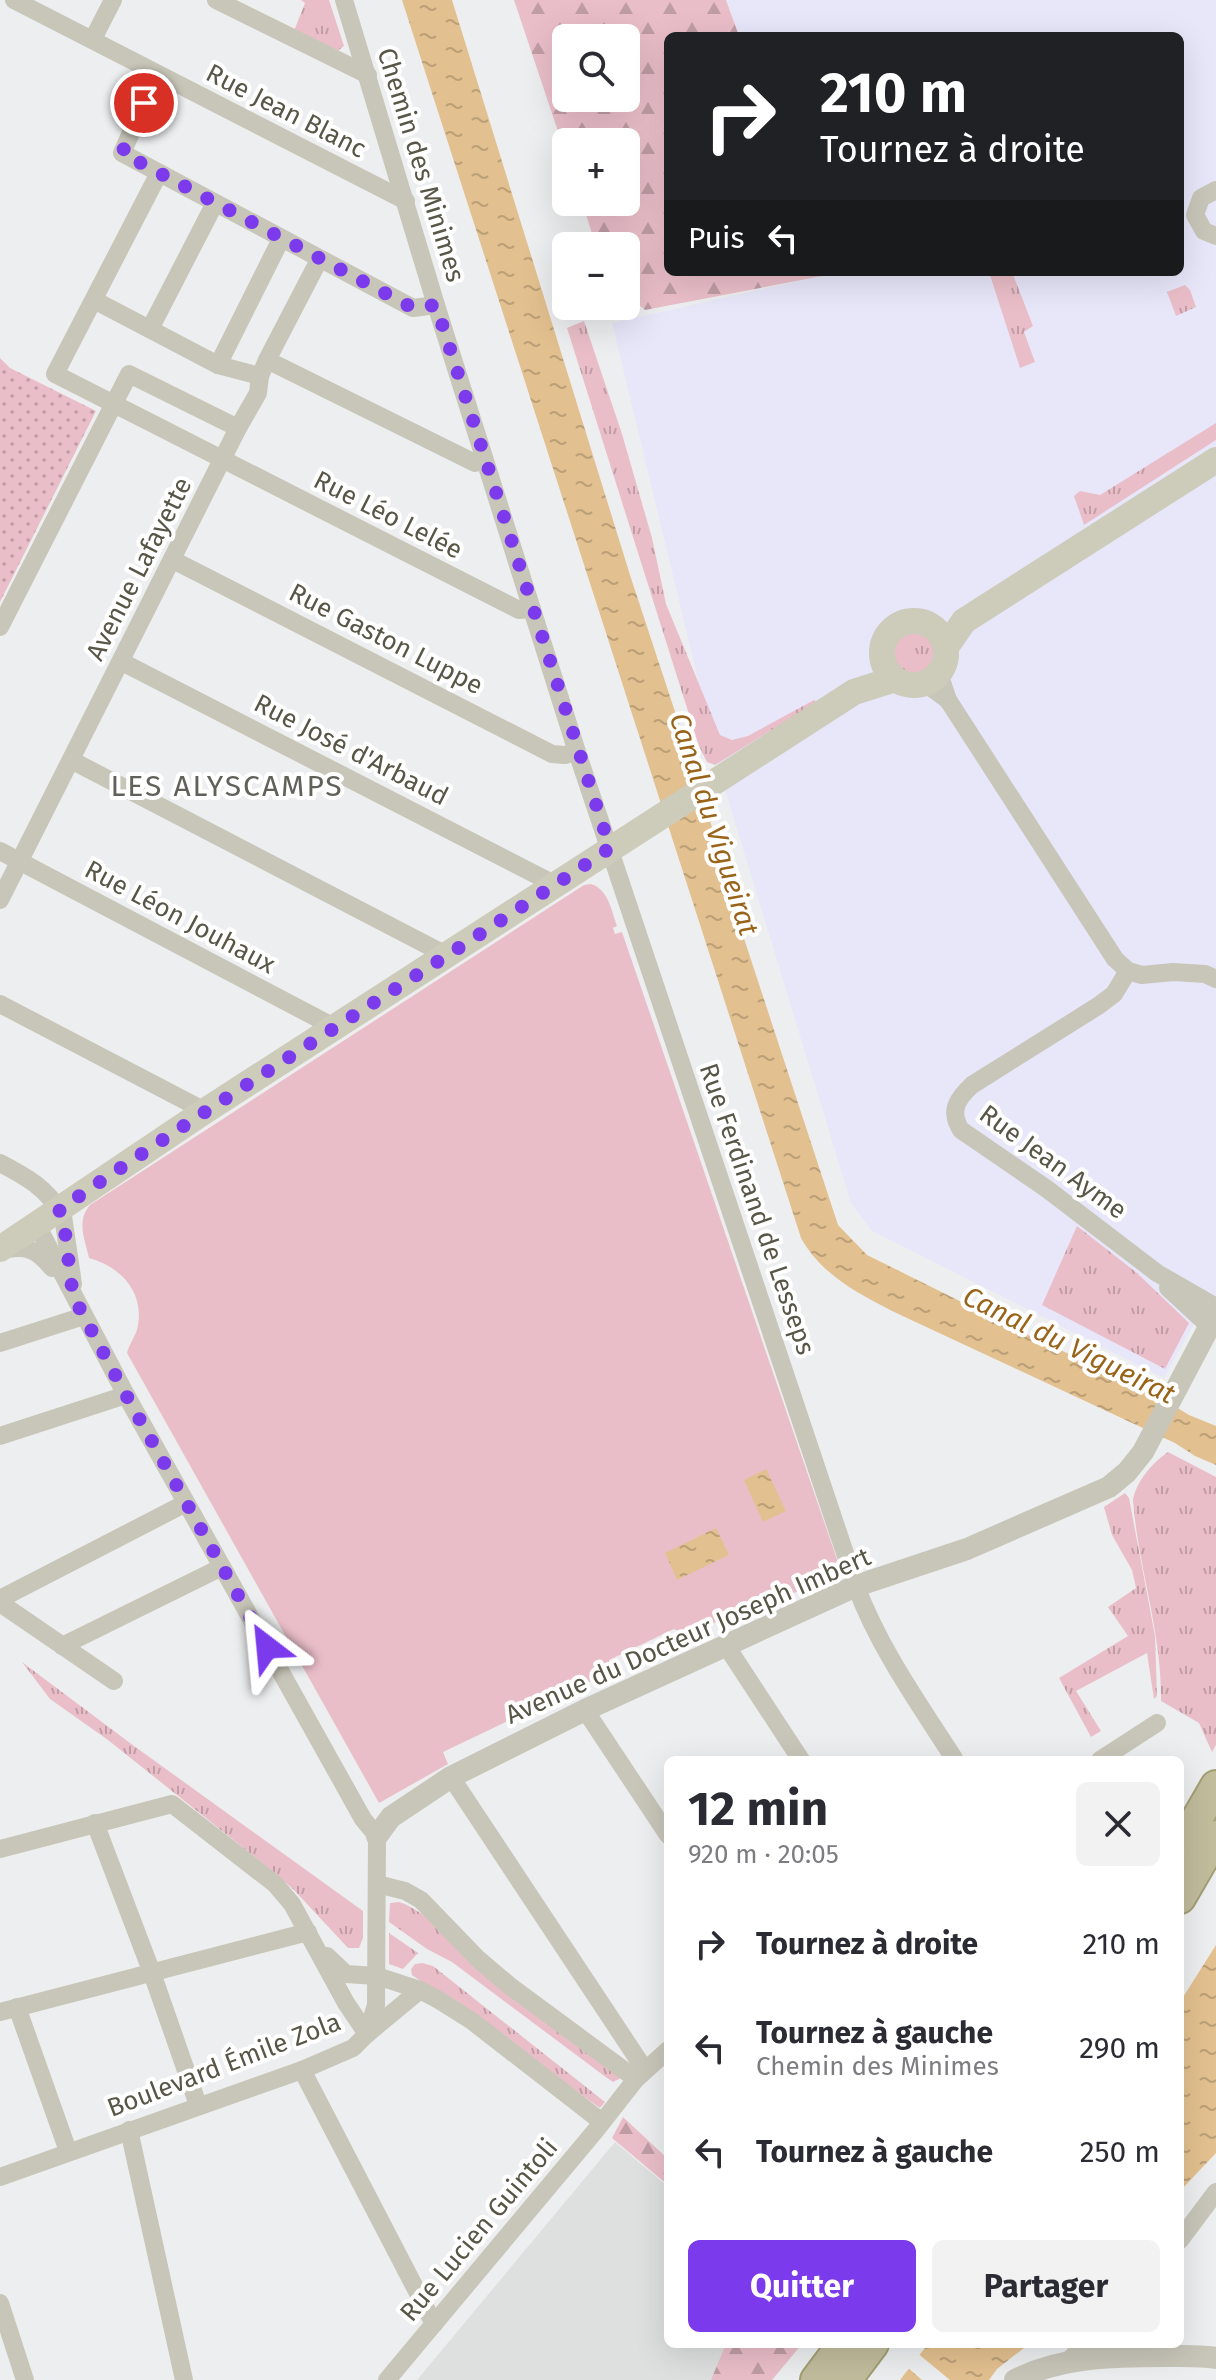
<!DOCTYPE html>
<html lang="fr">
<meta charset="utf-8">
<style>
body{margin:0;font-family:"Fira Sans",sans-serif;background:#f2f2f3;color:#2b2b33;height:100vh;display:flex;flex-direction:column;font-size:30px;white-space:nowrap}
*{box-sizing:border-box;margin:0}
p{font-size:26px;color:#7c7c81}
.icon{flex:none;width:44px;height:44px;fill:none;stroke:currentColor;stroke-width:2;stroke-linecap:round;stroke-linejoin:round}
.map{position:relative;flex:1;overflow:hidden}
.panel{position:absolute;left:664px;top:1756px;width:520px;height:592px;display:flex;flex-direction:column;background:#fff;border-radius:12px;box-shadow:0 8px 32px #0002}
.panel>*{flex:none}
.top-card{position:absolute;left:664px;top:32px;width:520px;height:244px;border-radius:12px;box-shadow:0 8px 32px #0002;background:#202124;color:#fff;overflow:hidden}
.tools{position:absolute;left:552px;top:24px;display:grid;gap:16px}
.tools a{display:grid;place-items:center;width:88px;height:88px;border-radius:12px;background:#fff;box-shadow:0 8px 32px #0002;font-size:40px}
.pin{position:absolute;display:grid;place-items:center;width:68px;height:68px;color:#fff;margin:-34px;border:4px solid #fff;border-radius:50%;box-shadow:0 2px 8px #0007}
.me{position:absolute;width:88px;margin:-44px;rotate:331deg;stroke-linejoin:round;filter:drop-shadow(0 0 6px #0008)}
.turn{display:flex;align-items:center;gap:28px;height:168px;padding:0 24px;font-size:36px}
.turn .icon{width:104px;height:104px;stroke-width:2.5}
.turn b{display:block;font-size:56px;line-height:68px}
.then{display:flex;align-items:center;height:76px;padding:0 24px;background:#0003;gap:16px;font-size:30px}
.round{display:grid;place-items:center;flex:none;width:84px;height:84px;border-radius:12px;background:#f2f2f3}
.headline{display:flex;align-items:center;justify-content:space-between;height:136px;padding:0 24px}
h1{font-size:48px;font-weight:700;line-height:60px}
.cta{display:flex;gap:16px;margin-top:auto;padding:16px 24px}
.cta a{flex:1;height:92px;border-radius:12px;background:#7c3aed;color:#fff;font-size:32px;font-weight:700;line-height:92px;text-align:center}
.cta a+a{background:#f2f2f3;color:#2b2b33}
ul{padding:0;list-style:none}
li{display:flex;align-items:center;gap:24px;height:104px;padding:0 24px}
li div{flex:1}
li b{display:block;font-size:30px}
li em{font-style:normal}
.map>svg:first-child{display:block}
</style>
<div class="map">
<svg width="1216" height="2380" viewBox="0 0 1216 2380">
<defs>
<pattern id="grass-tufts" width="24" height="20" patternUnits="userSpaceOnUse" patternTransform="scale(2)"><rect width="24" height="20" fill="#eabec9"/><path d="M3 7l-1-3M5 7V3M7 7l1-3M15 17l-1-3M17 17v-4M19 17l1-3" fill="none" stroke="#c09da5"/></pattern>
<pattern id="forest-firs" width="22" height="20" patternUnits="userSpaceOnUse" patternTransform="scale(2)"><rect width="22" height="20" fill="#eabec9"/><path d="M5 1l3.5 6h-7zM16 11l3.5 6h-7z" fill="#c09da5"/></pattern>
<pattern id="park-dots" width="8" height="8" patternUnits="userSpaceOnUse" patternTransform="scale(2)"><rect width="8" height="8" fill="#eabec9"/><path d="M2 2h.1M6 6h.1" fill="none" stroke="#c09da5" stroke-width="1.8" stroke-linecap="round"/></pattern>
<pattern id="water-ripples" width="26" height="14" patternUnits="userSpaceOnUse" patternTransform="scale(2)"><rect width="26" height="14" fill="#e3c08f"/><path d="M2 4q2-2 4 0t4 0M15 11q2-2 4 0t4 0" fill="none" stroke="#bb9f77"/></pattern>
</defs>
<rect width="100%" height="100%" fill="#edeeef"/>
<path fill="#e8e7fa" d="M 726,0 L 1216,0 L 1216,1332 L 1195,1322 L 1164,1378 L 872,1231 L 851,1203 L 723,783 L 612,323 L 821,276 L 821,272 L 1180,272 L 1180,36 L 739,36 Z"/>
<path fill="#dee0e0" d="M 615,2142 L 668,2187 L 668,2344 L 794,2344 L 765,2380 L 417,2380 Z"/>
<g fill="url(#grass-tufts)">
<path d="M 301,0 L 329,0 L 344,46 L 335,53 L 294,31 L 305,3 Z"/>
<path d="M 989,272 L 1012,272 L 1033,326 L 1024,332 L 1035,362 L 1020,368 Z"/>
<path d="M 1185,285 L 1190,290 L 1196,307 L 1176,316 L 1167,292 Z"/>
<path d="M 584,321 L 622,434 L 652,538 L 666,604 L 720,735 L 732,740 L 748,736 L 814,700 L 817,702 L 715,765 L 707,762 L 699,746 L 567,328 Z"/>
<path d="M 1216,423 L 1216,440 L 1084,525 L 1074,496 L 1080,491 L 1100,495 Z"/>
<circle cx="914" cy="652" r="23"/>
<path d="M 1077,1226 L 1137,1273 L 1189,1323 L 1165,1369 L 1042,1305 Z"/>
<path d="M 1168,1452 L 1216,1477 L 1216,1745 L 1212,1752 L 1199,1723 L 1161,1701 C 1162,1631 1138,1568 1133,1500 C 1136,1482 1152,1463 1168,1452 Z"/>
<path d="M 1125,1493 L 1129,1498 L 1155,1636 L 1157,1696 L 1154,1699 L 1147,1653 L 1076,1691 L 1101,1731 L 1091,1737 L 1059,1678 L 1128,1636 L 1108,1607 L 1136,1588 L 1132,1570 L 1112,1535 L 1104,1507 Z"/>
<path d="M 22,1662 L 134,1746 L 363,1911 L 363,1938 L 359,1948 L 348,1948 L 294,1890 L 276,1874 L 108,1740 L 50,1699 Z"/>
<path d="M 399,1902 C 430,1912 450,1944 475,1964 C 523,2003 573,2040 621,2078 L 613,2082 L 607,2078 L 452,1962 L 427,1949 L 389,1922 L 390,1903 Z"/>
<path d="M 389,1933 L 418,1953 L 403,1969 L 389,1964 Z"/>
<path d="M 422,1963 L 433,1966 L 605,2102 L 600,2108 L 412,1975 L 411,1969 L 415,1964 Z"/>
</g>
<g fill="url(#forest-firs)" fill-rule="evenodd">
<path d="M 514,0 L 726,0 L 739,36 L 668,36 L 668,272 L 821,272 L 822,276 L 645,310 L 626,294 L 626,246 L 596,246 L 582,202 L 626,202 L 626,142 L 566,142 L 566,155 ZM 566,38 L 626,38 L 626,98 L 566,98 Z"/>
<path d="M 623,2117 L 668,2159 L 668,2185 L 612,2138 Z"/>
<path d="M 726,2344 L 802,2344 L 772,2380 L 711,2380 Z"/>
</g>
<path fill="url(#park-dots)" d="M 0,358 L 10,368 L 96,411 L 0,602 Z"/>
<path fill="#eabec9" d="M 591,884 C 609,890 611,910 617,926 L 613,928 L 615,934 L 622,932 L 841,1571 L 762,1608 L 758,1602 L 691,1634 L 683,1634 L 674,1629 L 609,1660 L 610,1669 L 606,1674 L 443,1752 L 448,1764 L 379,1803 L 127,1353 C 129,1345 134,1338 137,1330 C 146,1294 122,1267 89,1258 C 85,1240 76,1221 90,1205 L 584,885 Z"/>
<g fill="url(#water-ripples)">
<path d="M 402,0 L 452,0 L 630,575 L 707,809 L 734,908 L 838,1225 L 867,1255 L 1034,1338 L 1150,1391 L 1189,1415 L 1216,1426 L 1216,1465 L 1195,1456 L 1175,1443 L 892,1311 C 856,1292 822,1275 801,1238 Z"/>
<path d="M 766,1469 L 786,1511 L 763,1522 L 744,1480 Z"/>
<path d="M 716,1528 L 729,1555 L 677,1580 L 665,1553 Z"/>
<path d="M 1216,1945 L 1216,2153 L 1180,2191 L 1180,2002 Z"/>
<path d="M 928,2344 L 1029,2344 L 997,2369 L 989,2380 L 900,2380 Z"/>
</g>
<path fill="#edeeef" d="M 916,2352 L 950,2380 L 922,2380 L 906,2366 Z"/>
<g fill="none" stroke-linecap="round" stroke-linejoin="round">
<g stroke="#a39f74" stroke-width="34">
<g id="trunk">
<path d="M 1180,1848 L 1216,1786"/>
<path d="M 1180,1898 L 1216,1836"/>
<path d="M 816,2380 L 843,2344"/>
<path d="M 846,2380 L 873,2344"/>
</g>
</g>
<g stroke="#c8c6b9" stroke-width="18">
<path d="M 14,0 L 406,201"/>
<path d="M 216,0 L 368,75"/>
<path d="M 344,0 L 436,305 L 577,752 L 856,1586 C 879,1648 919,1704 955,1760"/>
<path d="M 93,39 L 113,0"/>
<path d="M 157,74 L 122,153 L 413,308 L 436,305"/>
<path d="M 159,173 L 55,374 L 519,610 L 532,609"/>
<path d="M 1216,190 L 1201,198 L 1195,215 L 1204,231 L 1216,236"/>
<path d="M 94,300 L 218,365 L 260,376"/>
<path d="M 150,329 L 215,203"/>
<path d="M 267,360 L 475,463 L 484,460"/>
<path d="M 218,365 L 281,239"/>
<path d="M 173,560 L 552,754 L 565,755 L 577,752"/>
<path d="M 0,627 L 129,374 L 238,428"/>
<path d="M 122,662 L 556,885"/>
<path d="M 939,673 L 948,700 L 1115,959 L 1128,971 L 1142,975 L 1173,972 L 1205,974 L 1216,979"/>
<path d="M 925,683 L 948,700"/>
<path d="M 71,760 L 448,956"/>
<path d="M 0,851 L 336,1028"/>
<path d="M 0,900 L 238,428 L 258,393 L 260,376 L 267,360 L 319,260"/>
<path d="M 1128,971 L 1114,994 L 1098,1006 L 972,1085 C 957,1099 949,1111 961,1130 L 1047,1189 L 1157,1273 L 1216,1307"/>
<path d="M 0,1004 L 205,1111"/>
<path d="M 0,1163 C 27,1177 47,1188 63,1216 L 73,1284"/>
<path d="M 2,1250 C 26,1245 37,1249 52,1268"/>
<path d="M 1168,1288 L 1209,1326"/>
<path d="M 0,1343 L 84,1316"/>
<path d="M 0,1436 L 126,1395"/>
<path d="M 0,1599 L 186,1503"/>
<path d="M 0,1603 L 114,1681"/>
<path d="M 62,1646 L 222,1567"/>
<path d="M 727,1647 L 801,1760"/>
<path d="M 585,1710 L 668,1835"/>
<path d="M 1100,1760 L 1157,1723"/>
<path d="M 451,1777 L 645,2070"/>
<path d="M 95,1823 L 152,1973 L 198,2105"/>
<path d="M 0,1849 L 172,1804 L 275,1884 L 292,1904 L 346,2003 L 367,2034"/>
<path d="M 377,1884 L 405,1891 L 421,1900 L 478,1959 L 510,1986 L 636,2079"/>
<path d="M 327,1956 L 346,1974 L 377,1976 L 420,1990 L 437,1999 L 472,2021 L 602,2122"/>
<path d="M 17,2007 L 68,2151"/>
<path d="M 0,2012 L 308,1932"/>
<path d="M 367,2034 L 420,1990"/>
<path d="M 302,2070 L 434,2324"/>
<path d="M 129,2130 L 184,2380"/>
<path d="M 0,2177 L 302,2070 L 353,2048 L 367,2034 L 376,2005 L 377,1836 L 363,1819 L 126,1395 L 37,1225"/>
<path d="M 1180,2240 L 1216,2192"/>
<path d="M 0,2303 L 25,2380"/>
<path d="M 1069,2360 L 1085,2344"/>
<path d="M 387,2380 L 596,2130 L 636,2079 L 668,2050"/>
</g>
<g stroke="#c8c6b9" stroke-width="22">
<path d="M 377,1836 L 391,1817 L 451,1777 L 585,1710 L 856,1586 L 967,1549 L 1109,1487 L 1127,1472 L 1143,1452 L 1216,1314"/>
<path d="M 1015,2380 C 1063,2356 1114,2356 1166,2356 C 1183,2356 1200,2355 1216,2358"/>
</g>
<g stroke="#cdcbba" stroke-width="26">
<circle cx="914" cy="653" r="32"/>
<path d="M 946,647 L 964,621 L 1216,460"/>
<path d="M 0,1249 L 205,1111 L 854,692 L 895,679"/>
</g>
<use href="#trunk" stroke="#c1bc9c" stroke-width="30"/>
</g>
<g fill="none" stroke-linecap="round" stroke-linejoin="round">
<path stroke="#7c3aed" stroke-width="14" stroke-dasharray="0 25.2" d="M 144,103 L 122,153 L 413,308 L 436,305 L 610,848 C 428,971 240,1085 59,1210 L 63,1216 L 73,1296 L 126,1395 L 267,1647"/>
</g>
<g text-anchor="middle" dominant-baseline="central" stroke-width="8" stroke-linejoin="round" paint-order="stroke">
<g font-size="26" fill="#585647" stroke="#fff">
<text transform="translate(286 111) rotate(27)">Rue Jean Blanc</text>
<text transform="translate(421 165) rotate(73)">Chemin des Minimes</text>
<text transform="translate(388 515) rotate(27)">Rue Léo Lelée</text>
<text transform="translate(139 569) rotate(-63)">Avenue Lafayette</text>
<text transform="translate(386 639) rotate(27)">Rue Gaston Luppe</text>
<text transform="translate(351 750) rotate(27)">Rue José d'Arbaud</text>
<text transform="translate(180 917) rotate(28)">Rue Léon Jouhaux</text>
<text transform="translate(1053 1162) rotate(36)">Rue Jean Ayme</text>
<text transform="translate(757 1209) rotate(71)">Rue Ferdinand de Lesseps</text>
<text transform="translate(688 1636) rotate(-24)">Avenue du Docteur Joseph Imbert</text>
<text transform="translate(224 2065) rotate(-21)">Boulevard Émile Zola</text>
<text transform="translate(479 2230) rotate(-50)">Rue Lucien Guintoli</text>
</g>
<g font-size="28" font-style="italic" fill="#996419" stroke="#fff">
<text transform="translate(714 824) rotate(72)">Canal du Vigueirat</text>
<text transform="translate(1069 1345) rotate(26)">Canal du Vigueirat</text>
</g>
<g font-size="30" letter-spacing="2" fill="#61615a" stroke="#fff">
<text x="227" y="786">LES ALYSCAMPS</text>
</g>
</g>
</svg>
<div class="tools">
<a><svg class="icon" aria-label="search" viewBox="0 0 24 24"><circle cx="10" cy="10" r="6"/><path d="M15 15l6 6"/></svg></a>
<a>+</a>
<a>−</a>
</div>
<div class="pin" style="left:144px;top:103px;background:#d93025"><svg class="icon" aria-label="arrive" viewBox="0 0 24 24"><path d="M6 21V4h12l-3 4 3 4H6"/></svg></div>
<svg class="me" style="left:267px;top:1647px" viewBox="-20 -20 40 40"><path d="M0-17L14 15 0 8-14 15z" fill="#7c3aed" stroke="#fff" stroke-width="4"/></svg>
<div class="top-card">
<div class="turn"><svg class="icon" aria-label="right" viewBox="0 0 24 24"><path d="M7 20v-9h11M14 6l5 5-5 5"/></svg><div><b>210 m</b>Tournez à droite</div></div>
<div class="then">Puis<svg class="icon" aria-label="left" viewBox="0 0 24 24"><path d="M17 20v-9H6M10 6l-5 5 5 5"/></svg></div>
</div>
<section class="panel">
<div class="headline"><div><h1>12 min</h1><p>920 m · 20:05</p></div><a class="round"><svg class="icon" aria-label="close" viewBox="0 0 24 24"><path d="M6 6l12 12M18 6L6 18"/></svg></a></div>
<ul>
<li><svg class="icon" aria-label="right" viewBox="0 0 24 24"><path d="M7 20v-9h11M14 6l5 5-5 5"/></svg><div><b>Tournez à droite</b></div><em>210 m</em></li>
<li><svg class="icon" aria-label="left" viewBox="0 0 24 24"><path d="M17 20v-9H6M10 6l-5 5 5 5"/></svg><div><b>Tournez à gauche</b><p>Chemin des Minimes</p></div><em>290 m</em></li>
<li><svg class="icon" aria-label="left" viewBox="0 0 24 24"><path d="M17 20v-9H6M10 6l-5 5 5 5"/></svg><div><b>Tournez à gauche</b></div><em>250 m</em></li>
</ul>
<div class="cta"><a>Quitter</a><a>Partager</a></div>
</section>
</div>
